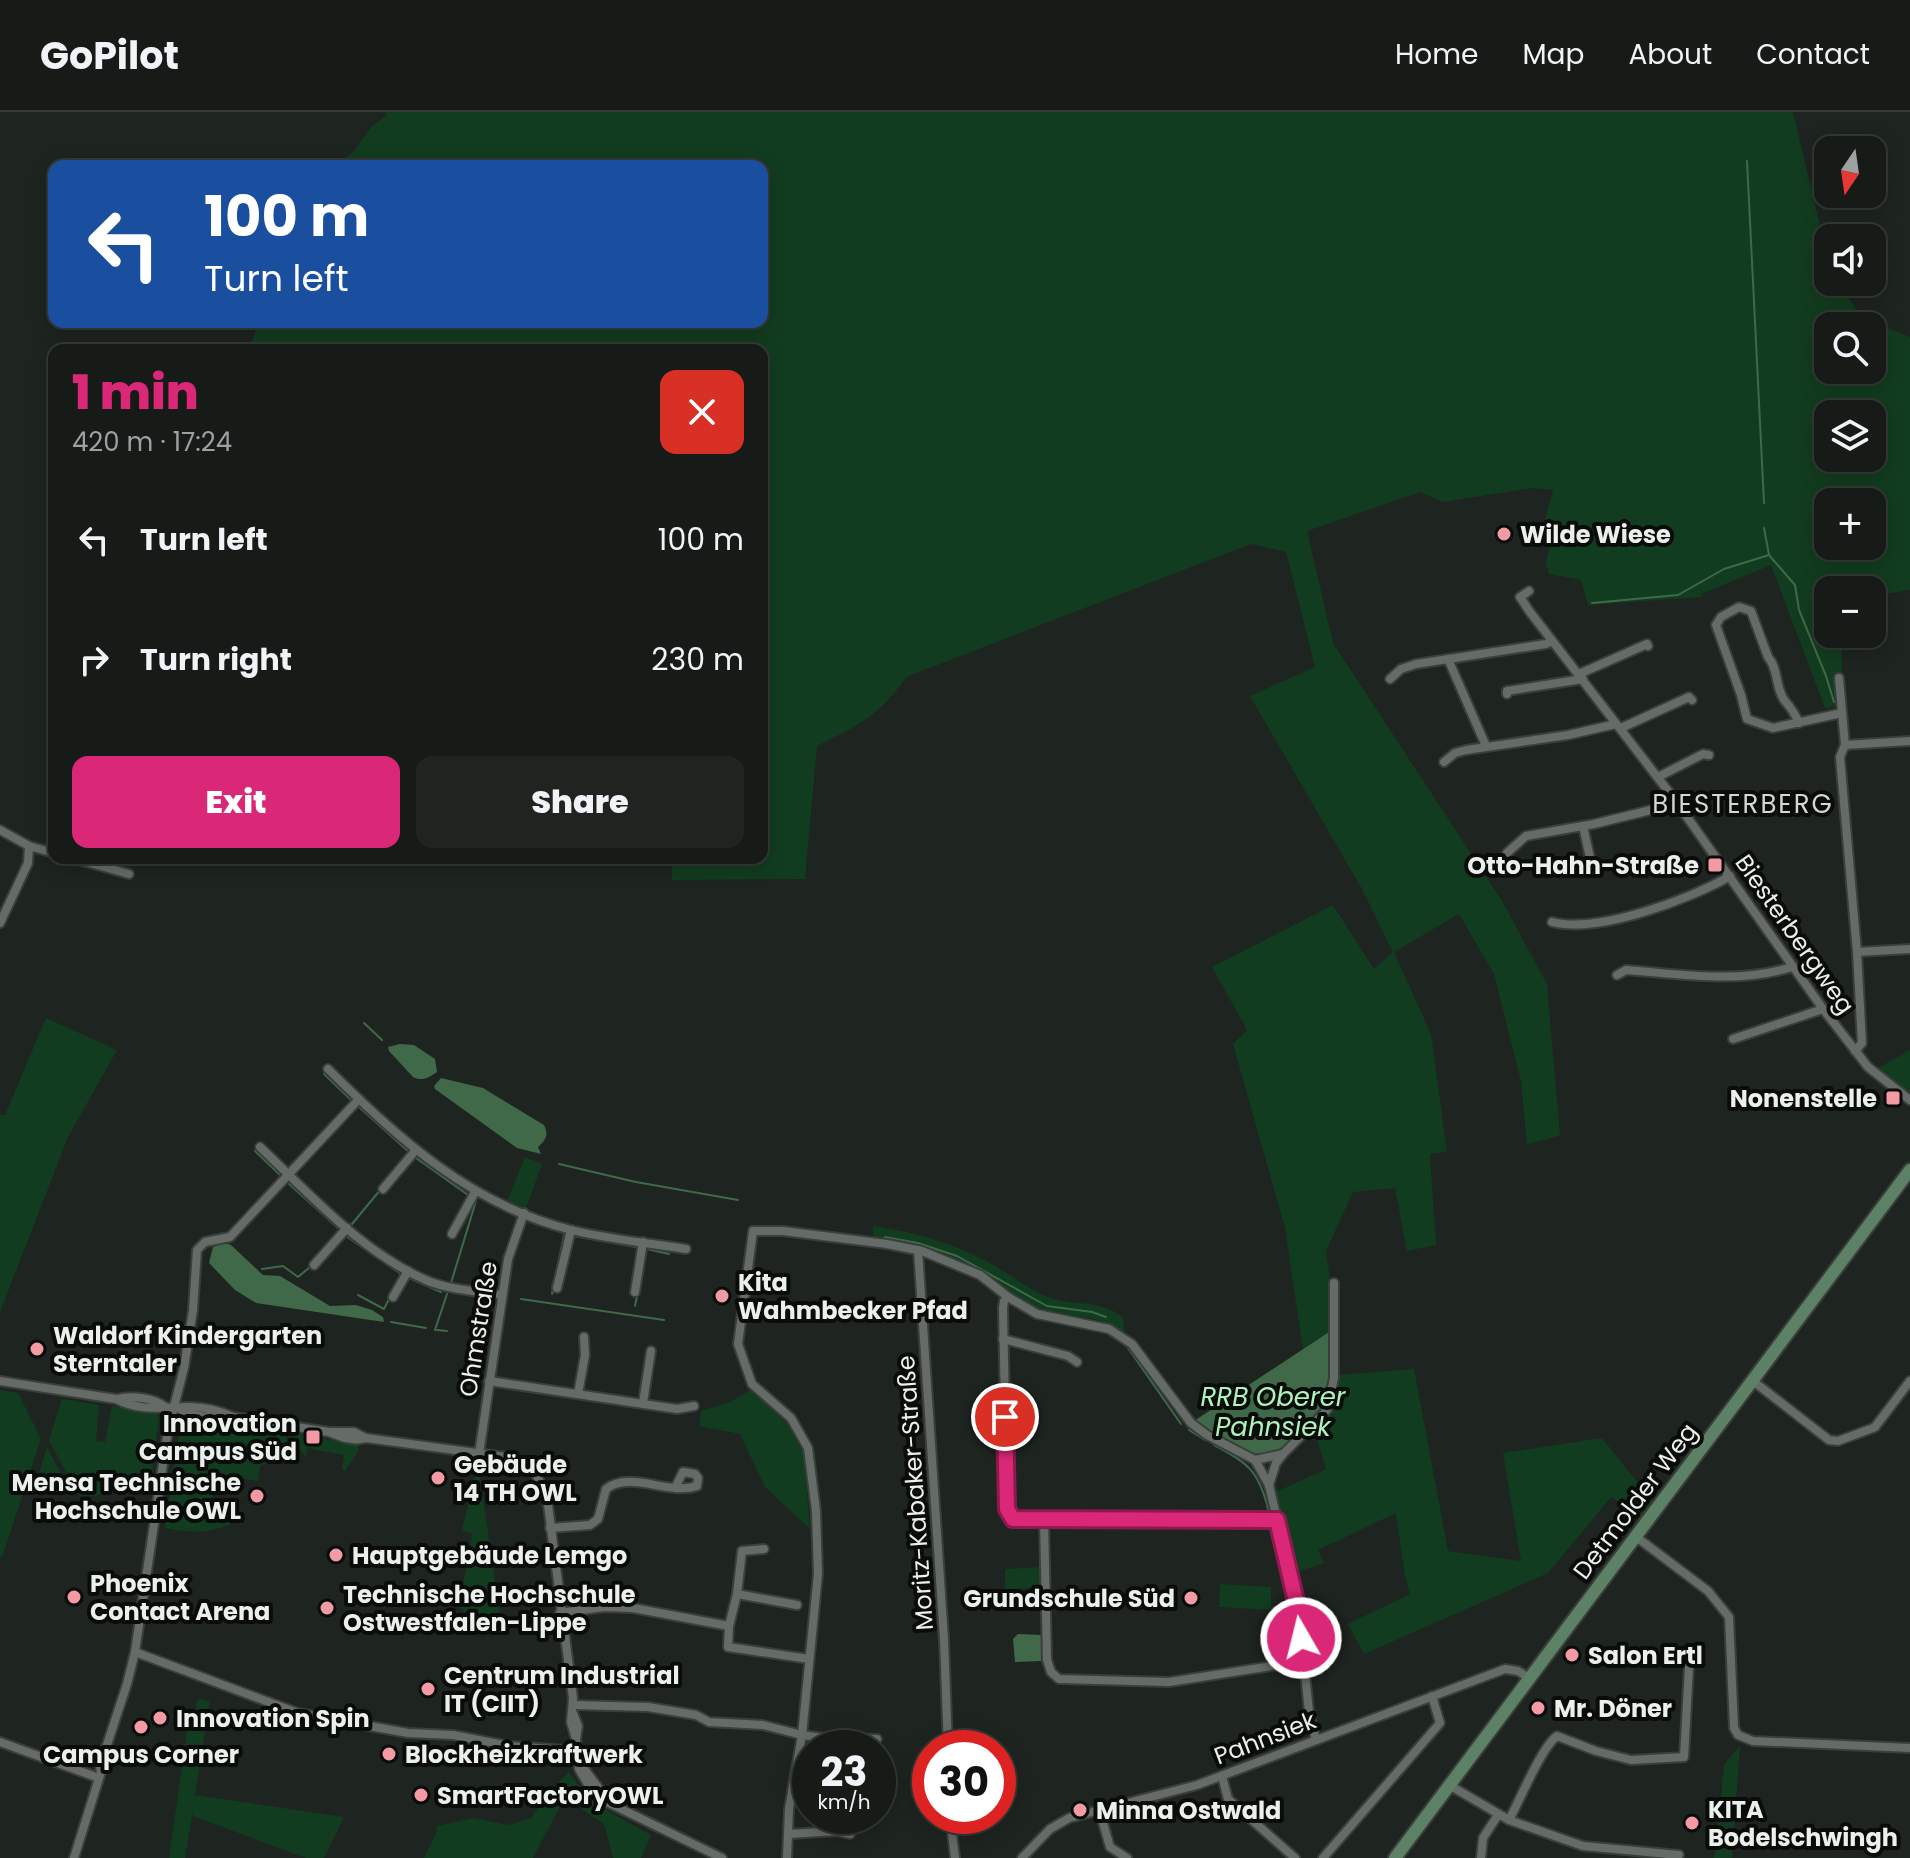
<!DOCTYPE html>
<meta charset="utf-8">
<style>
body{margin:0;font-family:Poppins,sans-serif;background:#1f2420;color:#f1f3f6;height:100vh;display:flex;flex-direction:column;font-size:30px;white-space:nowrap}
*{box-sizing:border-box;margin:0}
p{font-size:26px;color:#9ea1a1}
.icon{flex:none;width:44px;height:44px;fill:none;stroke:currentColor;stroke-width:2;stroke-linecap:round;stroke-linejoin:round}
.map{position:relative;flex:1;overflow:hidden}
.panel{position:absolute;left:48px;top:232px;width:720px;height:520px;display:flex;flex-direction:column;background:#161b17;border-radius:16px;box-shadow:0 4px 20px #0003,0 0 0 2px #353936}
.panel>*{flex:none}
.top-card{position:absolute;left:48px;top:48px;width:720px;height:168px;border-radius:16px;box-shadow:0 4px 20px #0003,0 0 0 2px #353936;background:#1a4fa0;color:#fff;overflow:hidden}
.needle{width:52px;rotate:193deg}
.buttons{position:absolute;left:1814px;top:24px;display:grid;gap:16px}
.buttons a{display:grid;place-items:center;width:72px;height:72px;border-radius:16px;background:#161b17;box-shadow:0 4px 20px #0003,0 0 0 2px #353936;font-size:40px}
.speed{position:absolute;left:792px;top:1618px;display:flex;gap:16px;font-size:40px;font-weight:700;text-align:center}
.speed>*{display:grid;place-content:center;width:104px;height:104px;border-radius:50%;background:#161b17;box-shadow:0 4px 20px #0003,0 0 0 2px #353936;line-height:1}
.speed small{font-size:20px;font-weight:400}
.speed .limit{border:12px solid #d22;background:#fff;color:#111}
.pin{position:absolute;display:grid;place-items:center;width:68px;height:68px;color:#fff;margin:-34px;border:4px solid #fff;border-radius:50%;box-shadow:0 2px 8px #0007}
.me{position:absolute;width:88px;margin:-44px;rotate:352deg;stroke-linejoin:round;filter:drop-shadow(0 0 6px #0008)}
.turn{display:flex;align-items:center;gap:28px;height:168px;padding:0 24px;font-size:36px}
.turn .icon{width:104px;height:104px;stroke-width:2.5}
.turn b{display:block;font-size:56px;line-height:68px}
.round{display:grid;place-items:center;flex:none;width:84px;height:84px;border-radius:16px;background:#1f2420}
.overview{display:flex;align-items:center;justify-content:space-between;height:136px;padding:0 24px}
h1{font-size:48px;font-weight:800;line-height:60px;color:#db2777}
.action{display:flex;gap:16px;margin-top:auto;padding:16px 24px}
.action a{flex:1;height:92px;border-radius:16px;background:#db2777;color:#fff;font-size:32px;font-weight:800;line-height:92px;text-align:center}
.action a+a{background:#1f2420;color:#f1f3f6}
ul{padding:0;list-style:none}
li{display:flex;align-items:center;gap:24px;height:120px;padding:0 24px}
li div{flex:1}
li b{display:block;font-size:30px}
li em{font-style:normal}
header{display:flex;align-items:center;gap:48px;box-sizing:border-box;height:112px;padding:0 40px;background:#161b17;border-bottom:2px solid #353936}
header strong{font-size:38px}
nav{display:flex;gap:44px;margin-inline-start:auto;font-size:28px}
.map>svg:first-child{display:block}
</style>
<header>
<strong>GoPilot</strong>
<nav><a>Home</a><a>Map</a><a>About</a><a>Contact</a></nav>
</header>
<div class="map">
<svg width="1910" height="1746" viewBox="0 0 1910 1746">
<rect width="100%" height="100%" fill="#1e241f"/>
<g fill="#123c1f" fill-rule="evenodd">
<path d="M 385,0 L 1793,0 L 1828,147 L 1828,170 L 1837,170 L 1857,198 L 1890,217 L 1910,225 L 1910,478 L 1872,484 L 1872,478 L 1828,478 L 1828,522 L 1841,522 L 1843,594 L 1825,596 L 1771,453 L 1701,482 L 1702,485 L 1588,493 L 1581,468 L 1549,462 L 1546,451 L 1551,429 L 1540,426 L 1553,378 L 1533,376 L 1443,390 L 1420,380 L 1307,419 L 1333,531 L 1502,789 L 1547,872 L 1560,1024 L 1527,1032 L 1521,969 L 1494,862 L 1459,802 L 1394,840 L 1431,922 L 1447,1040 L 1430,1042 L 1436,1133 L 1407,1139 L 1395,1076 L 1353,1080 L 1326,1139 L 1331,1175 L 1329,1220 L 1303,1237 L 1285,1116 L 1233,932 L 1247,918 L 1212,855 L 1333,793 L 1374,857 L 1393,840 L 1362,777 L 1250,584 L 1315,555 L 1286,440 L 1251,432 L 906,565 C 881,603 856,615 817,634 L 805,767 L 672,768 L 672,746 L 762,746 L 762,238 L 249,238 L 257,214 L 254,210 L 762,210 L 762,54 L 336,54 L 356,37 L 371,15 L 387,3 ZM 1828,214 L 1872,214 L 1872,258 L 1828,258 ZM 1828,302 L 1872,302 L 1872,346 L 1828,346 ZM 1828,390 L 1872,390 L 1872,434 L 1828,434 Z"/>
<path d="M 46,906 L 117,938 L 68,1025 L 0,1200 L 0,1003 L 5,1003 Z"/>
<path d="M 1910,938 L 1910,981 L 1878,956 Z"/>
<path d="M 525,1045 L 542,1052 L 526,1096 L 507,1089 Z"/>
<path d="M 873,1114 C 914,1120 950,1130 986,1149 C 1006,1159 1025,1175 1045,1184 C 1072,1195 1097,1186 1123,1205 L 1125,1223 C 1093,1197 1072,1209 1038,1196 C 1019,1188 1003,1173 985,1163 C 950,1143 913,1132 873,1127 Z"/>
<path d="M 1414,1257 L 1448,1439 L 1521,1449 L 1503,1341 L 1602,1326 L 1654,1391 L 1643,1406 L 1611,1385 L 1548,1461 L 1364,1542 L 1348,1512 L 1410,1482 L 1405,1465 L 1396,1401 L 1318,1438 L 1324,1451 L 1294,1461 L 1274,1372 L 1278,1379 L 1326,1357 L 1314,1319 C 1328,1303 1339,1285 1338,1263 Z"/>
<path d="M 752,1277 L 786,1310 L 804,1342 L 810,1417 L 765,1375 L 740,1322 L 699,1314 L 701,1299 L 731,1290 Z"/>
<path d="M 0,1278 L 18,1281 L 41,1327 L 2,1445 L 0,1445 Z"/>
<path d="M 62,1287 L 99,1293 L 96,1329 L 105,1330 L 112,1294 L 157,1301 L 159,1305 L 151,1373 C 126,1371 103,1389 78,1383 L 49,1328 Z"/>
<path d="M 192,1306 L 284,1319 L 292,1340 L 260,1354 L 258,1369 L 219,1363 L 210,1390 L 231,1395 L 231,1399 L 244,1401 L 244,1405 C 214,1422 198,1422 165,1416 L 180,1314 L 182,1309 Z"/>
<path d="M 293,1321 L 359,1333 L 358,1340 L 345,1359 L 342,1357 L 344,1343 L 307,1336 L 306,1346 L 295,1331 Z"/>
<path d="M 47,1335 L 72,1383 L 34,1377 Z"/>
<path d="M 478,1351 L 501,1511 L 474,1506 L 459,1495 C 463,1470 469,1447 472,1422 L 462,1418 Z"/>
<path d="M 1041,1455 L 1041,1475 L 1005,1478 L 1005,1457 Z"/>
<path d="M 1220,1472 L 1271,1475 L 1271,1498 L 1219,1495 Z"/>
<path d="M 197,1587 L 210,1589 L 195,1683 L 344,1705 L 324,1746 L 306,1746 L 193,1704 L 193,1698 L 185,1746 L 169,1746 L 188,1613 L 194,1612 Z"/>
<path d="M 1740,1633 L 1732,1746 L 1713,1746 L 1716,1739 L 1724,1653 Z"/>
<path d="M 569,1660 L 590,1689 L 651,1723 L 641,1746 L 613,1746 L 604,1712 L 583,1698 L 568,1679 L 533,1746 L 424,1746 L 436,1722 L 437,1714 L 473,1706 L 508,1713 L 531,1706 L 549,1680 Z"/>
</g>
<g fill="#3f6949">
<path d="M 400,932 L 414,933 L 435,947 L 437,960 C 430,965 422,970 413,965 L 389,939 L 388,935 Z"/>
<path d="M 441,966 L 483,976 L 544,1013 C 549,1023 546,1028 538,1035 L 541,1042 L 517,1036 L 435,977 L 434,974 Z"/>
<path d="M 225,1131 L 231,1133 L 263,1163 L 280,1164 L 330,1194 L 356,1193 L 372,1198 L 383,1205 L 384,1210 L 256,1191 L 235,1178 L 209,1151 L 213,1135 Z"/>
<path d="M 1329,1220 L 1328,1283 L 1323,1296 L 1286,1333 L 1268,1343 L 1251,1341 L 1206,1319 L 1194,1309 Z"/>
<path d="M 1018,1522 L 1041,1523 L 1041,1549 L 1015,1550 L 1013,1527 Z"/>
</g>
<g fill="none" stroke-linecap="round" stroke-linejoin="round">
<g stroke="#3f6949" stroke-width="2">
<path d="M 1747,49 L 1764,391"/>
<path d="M 1764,416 L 1769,443 L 1795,473 L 1799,498 L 1826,564 L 1834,590"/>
<path d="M 1592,491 L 1678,483 L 1724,457 L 1769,443"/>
<path d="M 364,911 L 382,928"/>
<path d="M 324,962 L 350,987"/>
<path d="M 360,996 L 409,1040"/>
<path d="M 255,1039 L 280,1063"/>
<path d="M 416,1046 L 468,1083"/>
<path d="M 559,1052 L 636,1070 L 738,1088"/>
<path d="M 289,1072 L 338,1116"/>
<path d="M 352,1112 L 381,1077"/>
<path d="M 346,1124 L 401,1162"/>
<path d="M 575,1124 L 636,1135"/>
<path d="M 885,1125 L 918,1131 L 957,1144 L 1047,1194 L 1092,1200 L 1106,1205"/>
<path d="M 647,1137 L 669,1142"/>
<path d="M 262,1157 L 283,1154 L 298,1165 L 310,1155"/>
<path d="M 409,1166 L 441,1180"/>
<path d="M 451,1171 L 476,1089"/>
<path d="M 552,1182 L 564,1123"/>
<path d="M 358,1183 L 384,1197 L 389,1187"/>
<path d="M 521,1187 L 664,1208"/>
<path d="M 635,1194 L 637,1184"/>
<path d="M 391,1210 L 426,1216"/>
<path d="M 435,1218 L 447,1182"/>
<path d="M 437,1218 L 447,1219"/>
<path d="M 1128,1236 L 1181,1312"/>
<path d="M 1189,1318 L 1205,1328"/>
<path d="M 1214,1333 C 1247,1350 1259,1359 1268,1397"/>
<path d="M 1276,1442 L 1289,1474"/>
</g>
<g stroke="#3a3f3b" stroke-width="12">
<g id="street">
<path d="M 1529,479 L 1520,485 L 1530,500 L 1675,688 L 1823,897 L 1868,955 L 1910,988"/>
<path d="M 1448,547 L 1486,634"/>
<path d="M 1579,562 L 1647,532 L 1648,534"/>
<path d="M 1839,566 L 1845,633 L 1840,645 L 1857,840 L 1862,931 L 1855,939"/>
<path d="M 1390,567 L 1401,557 L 1416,552 L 1546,532 L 1552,529"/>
<path d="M 1507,582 L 1507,579 L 1583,567"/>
<path d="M 1799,611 C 1795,601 1791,596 1785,589 C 1775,577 1779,557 1768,545 L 1751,499 L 1739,495 L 1721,505 L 1716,513 L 1741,583 L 1747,607 L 1773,616 L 1842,601"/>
<path d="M 1621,616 L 1689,585 L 1692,588"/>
<path d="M 1845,633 L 1910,629"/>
<path d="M 1444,650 L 1455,641 L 1466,638 L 1568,623 L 1616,612"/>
<path d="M 1658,665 L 1703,642 L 1709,643"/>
<path d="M 1583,714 L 1592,755"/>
<path d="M 0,718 L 29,734 L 28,751 L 0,811"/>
<path d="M 29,734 L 54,741"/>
<path d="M 1507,741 L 1526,724 L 1594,712 L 1663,695 L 1675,688"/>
<path d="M 72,746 L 129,762"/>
<path d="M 1552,810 C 1597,822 1691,787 1730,764"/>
<path d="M 1857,840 L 1910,837"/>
<path d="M 1617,863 L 1626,858 C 1682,862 1737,872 1792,855"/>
<path d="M 1733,927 L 1823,897"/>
<path d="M 328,957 C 400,1028 470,1092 571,1118 C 608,1127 648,1131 686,1137"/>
<path d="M 260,1035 C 311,1083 362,1141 428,1169 C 451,1178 477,1179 501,1183"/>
<path d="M 383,1077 L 415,1039"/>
<path d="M 452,1122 L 475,1080"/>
<path d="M 918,1138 L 944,1527 L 948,1636"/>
<path d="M 314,1153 L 347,1116"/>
<path d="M 557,1176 L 571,1118"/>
<path d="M 635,1180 L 643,1130"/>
<path d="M 393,1185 L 408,1159"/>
<path d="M 1008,1185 L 1004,1189 L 1003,1196 L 1007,1397 L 1010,1405 L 1017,1408 L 1277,1408"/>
<path d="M 1003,1227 L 1068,1244 L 1077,1250"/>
<path d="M 0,1269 L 116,1287 C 140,1300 165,1295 190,1295 C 204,1295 220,1299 233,1305 L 329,1320 L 354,1320 L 366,1326"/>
<path d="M 489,1269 L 677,1297 L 694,1294"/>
<path d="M 1753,1269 L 1829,1328 L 1838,1329 L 1873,1316"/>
<path d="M 578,1282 L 585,1243 L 584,1225"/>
<path d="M 117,1287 C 131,1283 155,1286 165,1295"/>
<path d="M 643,1291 L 651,1239"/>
<path d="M 180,1297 C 194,1305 215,1307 232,1305"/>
<path d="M 1875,1315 L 1910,1269"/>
<path d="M 329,1320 C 341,1325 353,1330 366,1326 L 514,1346 L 534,1358 L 547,1385 L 573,1586 L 571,1610 L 576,1627 L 579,1657 L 596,1686 L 611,1692 L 722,1746"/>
<path d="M 479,1342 L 508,1147 L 524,1101"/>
<path d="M 1255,1348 L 1283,1342 L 1327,1298 L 1334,1266 L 1334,1171"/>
<path d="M 1269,1373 L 1276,1351 L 1283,1342"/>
<path d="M 1044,1408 L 1047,1548 L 1051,1560 L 1059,1567 L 1169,1570 L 1304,1549"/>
<path d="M 550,1416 L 590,1413 L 598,1407 L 606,1377 C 631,1358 669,1384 697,1374 L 698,1366 L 695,1362 L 683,1360 L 675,1376"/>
<path d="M 1635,1424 L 1708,1479 L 1729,1505 L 1734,1616 L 1738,1623 L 1753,1629 L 1910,1636"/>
<path d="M 737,1482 L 742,1439 L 764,1437"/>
<path d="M 797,1493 L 737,1482 L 729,1514 L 728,1535 L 809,1547"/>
<path d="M 560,1501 L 604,1495 L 633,1496 L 729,1514"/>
<path d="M 135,1540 L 298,1601 L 408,1621 L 453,1623 L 510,1634 L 578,1639"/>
<path d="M 574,1593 L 648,1595 L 696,1603 L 709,1610 L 763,1613 L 802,1623 L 831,1627 L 877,1627"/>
<path d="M 573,1601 L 578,1614 L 576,1627"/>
<path d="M 0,1630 L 99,1666"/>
<path d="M 579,1650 L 609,1690"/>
<path d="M 101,1660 L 100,1654 L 127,1572 L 135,1540 L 168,1318 L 184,1256 L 193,1198 L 197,1138 L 205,1130 L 230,1125 L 359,987"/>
<path d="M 1222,1664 L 1228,1687 L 1295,1746"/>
<path d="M 1449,1673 L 1509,1708 L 1583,1734 L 1679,1743"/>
<path d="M 1099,1697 L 1110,1735 L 1127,1746"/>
<path d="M 950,1704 L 955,1746"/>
<path d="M 1509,1708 C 1520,1688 1541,1636 1557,1624 L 1596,1639 L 1631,1648 L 1684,1645 L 1689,1555 L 1686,1540"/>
<path d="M 789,1722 L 837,1719 L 850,1722"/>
<path d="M 74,1746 L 101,1660 L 107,1652 L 107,1639"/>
<path d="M 787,1746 L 789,1697 L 802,1623 L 818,1462 L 816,1399 L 808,1336 L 791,1306 L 752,1272 L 738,1232 L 753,1119 L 783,1119 L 887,1132 L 922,1139 L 980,1163 L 1008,1185 L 1037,1202 L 1109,1217 L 1132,1232 L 1191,1311 L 1207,1323 L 1255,1348 L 1269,1373 L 1299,1502 L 1309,1600 L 1316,1628"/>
<path d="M 1022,1746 L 1050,1717 L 1069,1706 L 1197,1673 L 1505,1557 L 1518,1559 L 1529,1566"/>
<path d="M 1323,1746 L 1440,1611 L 1432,1584"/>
<path d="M 1481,1746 L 1483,1726 L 1498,1703"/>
</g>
</g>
<g stroke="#3a3f3b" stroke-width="16">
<path id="secondary" d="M 1395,1746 L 1910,1058"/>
</g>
<use href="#street" stroke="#656b66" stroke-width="8"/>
<use href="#secondary" stroke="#5d8167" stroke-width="12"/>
</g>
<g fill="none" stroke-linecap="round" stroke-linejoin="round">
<g stroke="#8e194d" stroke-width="20">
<path id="route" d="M 1005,1305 L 1007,1397 L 1013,1407 L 1277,1408 L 1299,1502 L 1301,1526"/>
</g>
<use href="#route" stroke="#db2777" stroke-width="14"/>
</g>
<g fill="#f49aa5" stroke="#0a0c0a" stroke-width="3">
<circle cx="1504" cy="422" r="8"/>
<rect x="1707" y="745" width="16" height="16" rx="4"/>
<rect x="1885" y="978" width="16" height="16" rx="4"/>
<circle cx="722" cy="1184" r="8"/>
<circle cx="37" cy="1237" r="8"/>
<rect x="305" y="1317" width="16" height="16" rx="4"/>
<circle cx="438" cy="1366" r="8"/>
<circle cx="257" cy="1384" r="8"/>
<circle cx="336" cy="1443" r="8"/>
<circle cx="74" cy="1485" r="8"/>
<circle cx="1191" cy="1486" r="8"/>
<circle cx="327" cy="1496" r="8"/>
<circle cx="1572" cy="1543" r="8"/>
<circle cx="428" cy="1577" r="8"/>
<circle cx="1538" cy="1596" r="8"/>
<circle cx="160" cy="1606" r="8"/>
<circle cx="141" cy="1615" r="8"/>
<circle cx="389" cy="1642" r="8"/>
<circle cx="421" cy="1683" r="8"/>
<circle cx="1080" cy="1698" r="8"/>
<circle cx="1692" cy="1711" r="8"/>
</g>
<g text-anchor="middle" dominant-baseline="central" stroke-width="8" stroke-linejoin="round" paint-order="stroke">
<g font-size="24" font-weight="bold" fill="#ecf0ec" stroke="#0a0c0a" text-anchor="start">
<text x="1520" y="422">Wilde Wiese</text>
<text x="1699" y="753" text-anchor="end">Otto-Hahn-Straße</text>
<text x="1877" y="986" text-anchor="end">Nonenstelle</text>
<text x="738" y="1170">Kita<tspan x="738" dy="28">Wahmbecker Pfad</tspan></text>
<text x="53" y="1223">Waldorf Kindergarten<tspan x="53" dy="28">Sterntaler</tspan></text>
<text x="297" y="1311" text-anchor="end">Innovation<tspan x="297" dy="28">Campus Süd</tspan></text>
<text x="454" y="1352">Gebäude<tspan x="454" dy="28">14 TH OWL</tspan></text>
<text x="241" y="1370" text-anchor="end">Mensa Technische<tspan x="241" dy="28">Hochschule OWL</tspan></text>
<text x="352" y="1443">Hauptgebäude Lemgo</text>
<text x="90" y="1471">Phoenix<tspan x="90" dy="28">Contact Arena</tspan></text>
<text x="343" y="1482">Technische Hochschule<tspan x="343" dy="28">Ostwestfalen-Lippe</tspan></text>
<text x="1175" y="1486" text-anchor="end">Grundschule Süd</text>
<text x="1588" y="1543">Salon Ertl</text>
<text x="444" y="1563">Centrum Industrial<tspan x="444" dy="28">IT (CIIT)</tspan></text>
<text x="1554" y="1596">Mr. Döner</text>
<text x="176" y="1606">Innovation Spin</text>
<text x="141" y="1642" text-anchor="middle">Campus Corner</text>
<text x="405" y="1642">Blockheizkraftwerk</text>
<text x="437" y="1683">SmartFactoryOWL</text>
<text x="1708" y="1697">KITA<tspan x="1708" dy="28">Bodelschwingh</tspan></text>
<text x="1096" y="1698">Minna Ostwald</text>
</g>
<g font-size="24" fill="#ecf0ec" stroke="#0a0c0a">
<text transform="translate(1795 822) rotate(55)">Biesterbergweg</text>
<text transform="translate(478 1217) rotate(-81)">Ohmstraße</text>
<text transform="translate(915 1381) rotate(-94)">Moritz-Kabaker-Straße</text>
<text transform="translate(1635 1389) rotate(-53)">Detmolder Weg</text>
<text transform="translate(1265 1626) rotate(-21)">Pahnsiek</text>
</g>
<g font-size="26" letter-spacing="2" fill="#d1d8d2" stroke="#0a0c0a">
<text x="1743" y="692">BIESTERBERG</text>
</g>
<g font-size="26" font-style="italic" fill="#aef2bd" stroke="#0a0c0a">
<text x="1273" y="1285">RRB Oberer<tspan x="1273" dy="30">Pahnsiek</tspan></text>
</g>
</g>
</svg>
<div class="buttons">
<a><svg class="needle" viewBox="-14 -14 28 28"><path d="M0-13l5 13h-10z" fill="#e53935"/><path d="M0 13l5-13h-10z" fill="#9ea1a1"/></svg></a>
<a><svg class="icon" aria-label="sound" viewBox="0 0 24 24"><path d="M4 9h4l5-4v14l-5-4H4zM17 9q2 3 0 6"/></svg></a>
<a><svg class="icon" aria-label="search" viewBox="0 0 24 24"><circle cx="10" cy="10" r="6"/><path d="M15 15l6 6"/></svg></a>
<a><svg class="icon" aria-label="layers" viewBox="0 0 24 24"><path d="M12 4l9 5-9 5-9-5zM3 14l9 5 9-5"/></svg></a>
<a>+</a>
<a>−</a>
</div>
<div class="speed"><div>23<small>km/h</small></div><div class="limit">30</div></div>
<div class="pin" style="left:1005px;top:1305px;background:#d93025"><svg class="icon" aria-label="arrive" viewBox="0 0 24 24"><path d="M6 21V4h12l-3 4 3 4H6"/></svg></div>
<svg class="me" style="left:1301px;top:1526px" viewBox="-20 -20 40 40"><circle r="17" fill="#db2777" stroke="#fff" stroke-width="3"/><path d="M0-11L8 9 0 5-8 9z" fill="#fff"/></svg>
<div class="top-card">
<div class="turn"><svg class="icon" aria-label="left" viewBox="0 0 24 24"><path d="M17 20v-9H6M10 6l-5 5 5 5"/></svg><div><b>100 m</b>Turn left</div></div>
</div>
<section class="panel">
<div class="overview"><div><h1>1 min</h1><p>420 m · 17:24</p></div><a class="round" style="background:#d93025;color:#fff"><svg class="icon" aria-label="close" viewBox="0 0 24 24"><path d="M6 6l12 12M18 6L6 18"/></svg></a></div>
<ul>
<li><svg class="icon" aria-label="left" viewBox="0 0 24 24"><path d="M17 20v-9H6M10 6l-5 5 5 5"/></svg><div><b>Turn left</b></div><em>100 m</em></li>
<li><svg class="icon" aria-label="right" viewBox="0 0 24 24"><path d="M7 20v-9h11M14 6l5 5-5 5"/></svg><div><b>Turn right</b></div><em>230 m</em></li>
</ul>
<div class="action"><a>Exit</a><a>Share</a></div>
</section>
</div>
